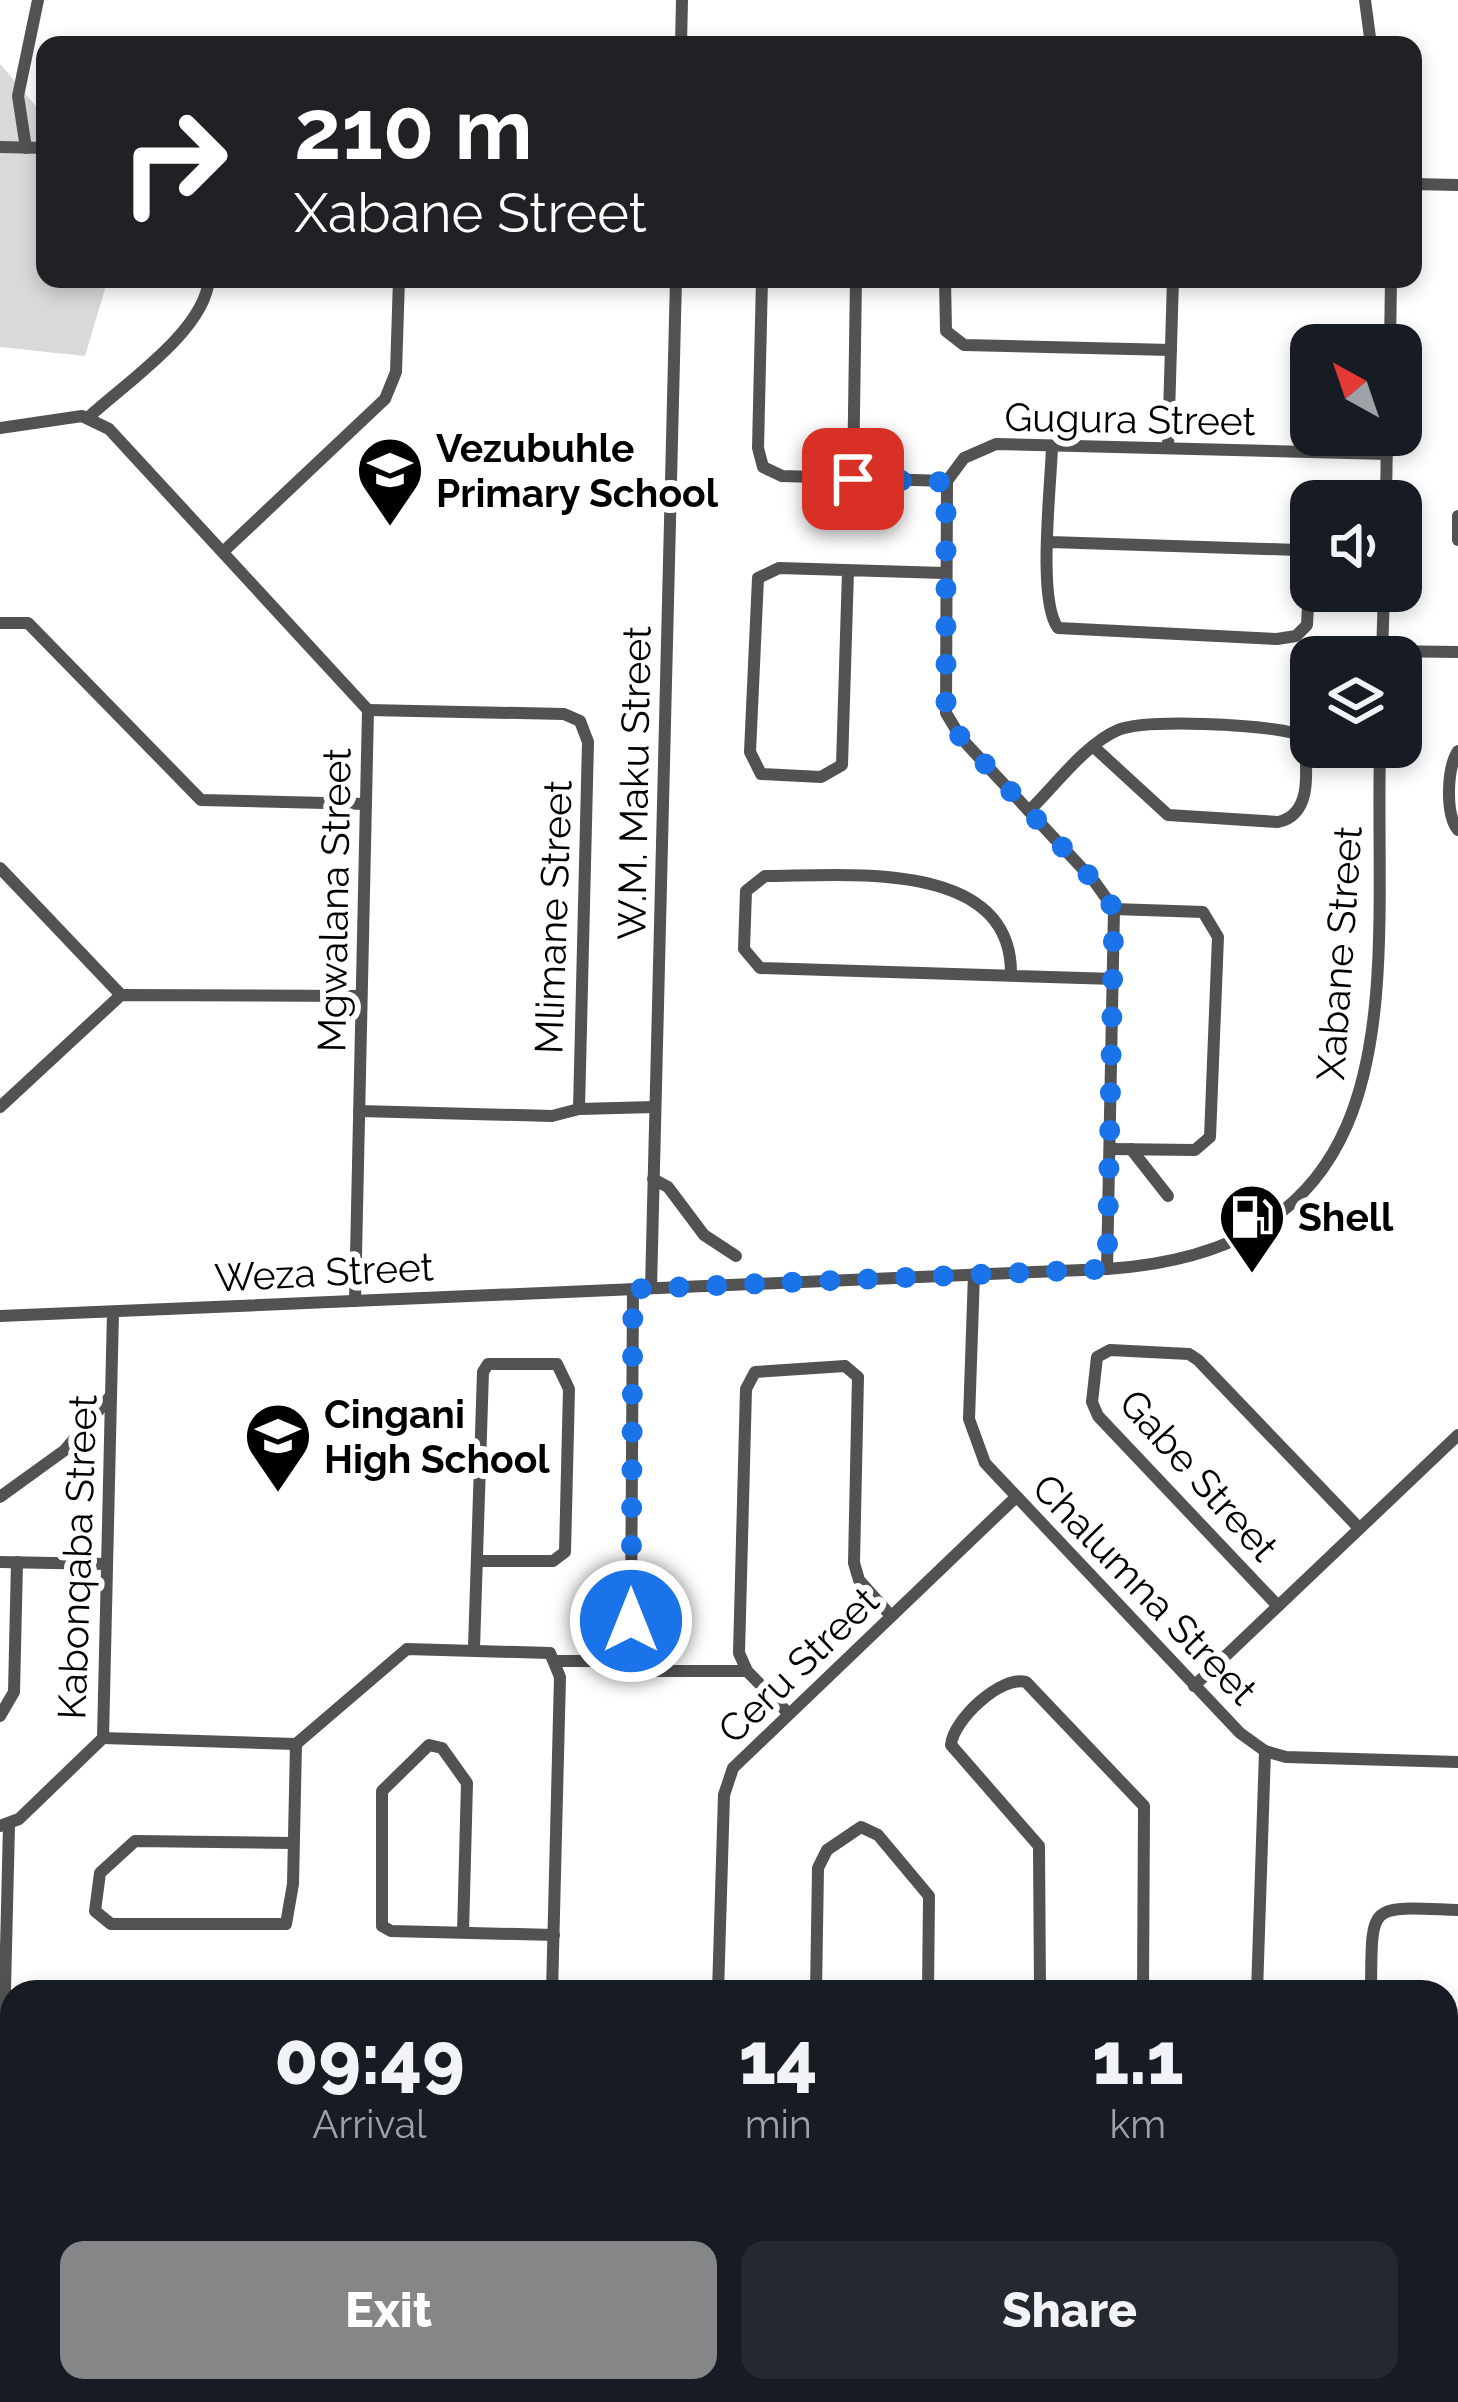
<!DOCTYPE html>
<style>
body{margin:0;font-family:Raleway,sans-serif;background:#242831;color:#f1f3f6;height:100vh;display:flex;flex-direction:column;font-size:45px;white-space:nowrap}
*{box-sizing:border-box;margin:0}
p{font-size:39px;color:#9ea1a6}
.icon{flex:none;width:66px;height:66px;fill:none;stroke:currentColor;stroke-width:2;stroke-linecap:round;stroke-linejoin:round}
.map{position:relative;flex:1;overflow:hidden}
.sheet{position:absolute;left:0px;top:1980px;width:1458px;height:423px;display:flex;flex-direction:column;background:#171b24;border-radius:36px 36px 0 0;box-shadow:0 6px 18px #0003}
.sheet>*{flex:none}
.hud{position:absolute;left:36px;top:36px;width:1386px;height:252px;border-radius:24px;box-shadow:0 6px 18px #0003;background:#202124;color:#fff;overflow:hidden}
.needle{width:78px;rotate:320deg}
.tools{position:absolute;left:1290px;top:324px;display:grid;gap:24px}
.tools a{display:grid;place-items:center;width:132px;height:132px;border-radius:24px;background:#171b24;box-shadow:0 6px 18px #0003;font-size:60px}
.pin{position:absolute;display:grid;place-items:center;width:102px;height:102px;color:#fff;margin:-51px;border-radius:24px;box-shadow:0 6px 18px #0006}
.me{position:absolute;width:132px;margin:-66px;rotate:0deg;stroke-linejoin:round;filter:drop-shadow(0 0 9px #0008)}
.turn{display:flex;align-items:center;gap:42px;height:252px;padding:0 60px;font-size:54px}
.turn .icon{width:156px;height:156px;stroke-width:2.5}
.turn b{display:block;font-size:84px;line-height:102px}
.eta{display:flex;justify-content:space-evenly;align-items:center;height:204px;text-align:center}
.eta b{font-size:72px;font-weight:800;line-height:84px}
.button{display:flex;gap:24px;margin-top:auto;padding:24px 60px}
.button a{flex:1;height:138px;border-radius:24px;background:#858687;color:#fff;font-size:48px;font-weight:800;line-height:138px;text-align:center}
.button a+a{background:#242831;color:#f1f3f6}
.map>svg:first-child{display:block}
</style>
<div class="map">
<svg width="1458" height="2402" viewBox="0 0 1458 2402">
<rect width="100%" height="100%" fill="#fff"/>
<g fill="#d9d9d9">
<path d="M 0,64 L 45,117 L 45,279 L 108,279 L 85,356 L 0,347 Z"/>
<path d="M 1458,2156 L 1458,2402 L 0,2402 L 0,2314 L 12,2318 L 12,2391 L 1446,2391 L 1446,2161 Z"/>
</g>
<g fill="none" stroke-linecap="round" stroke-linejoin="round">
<g stroke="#525252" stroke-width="12">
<path d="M 1365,0 L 1371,45"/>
<path d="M 681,45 L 682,0"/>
<path d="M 0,147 L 45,148"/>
<path d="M 26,148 L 18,96 L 38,0"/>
<path d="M 1413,184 L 1458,185"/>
<path d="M 762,279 L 758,448 L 763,467 L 782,476 L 947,481"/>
<path d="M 945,279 L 946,331 L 964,345 L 1171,350"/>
<path d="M 1390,345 L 1391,279"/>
<path d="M 90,416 C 127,382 205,330 209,279"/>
<path d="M 0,428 L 82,416 L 109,429 L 368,710 L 355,1301"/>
<path d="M 1168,448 L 1173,279"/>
<path d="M 853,479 L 856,279"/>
<path d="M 1386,501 L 1387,435"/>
<path d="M 1458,516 L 1458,540"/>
<path d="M 1050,542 L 1298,550 L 1310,566 L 1307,625 L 1296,636 L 1277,639 L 1058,628 C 1037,600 1051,486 1052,446"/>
<path d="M 225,550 L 385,399 L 396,372 L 399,279"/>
<path d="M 848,571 L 842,765 L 821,777 L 761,774 L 750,752 L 758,578 L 779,568 L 944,573"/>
<path d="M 0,623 L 28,623 L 201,800 L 366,804"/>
<path d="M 1382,651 L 1458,652"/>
<path d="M 1382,656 L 1384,591"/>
<path d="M 1458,751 C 1447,768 1445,814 1458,830"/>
<path d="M 1029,811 C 1054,787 1085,744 1118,730 C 1148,718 1261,725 1294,733 L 1305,747 C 1307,775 1311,815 1278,822 L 1168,815 L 1095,748"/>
<path d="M 0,868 L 121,995"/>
<path d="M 1011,975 C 1013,857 843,876 765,876 L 746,891 L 744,949 L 760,968 L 1115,979"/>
<path d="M 0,1107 L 121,995 L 361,996"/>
<path d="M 579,1109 L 655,1107"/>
<path d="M 359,1111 L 552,1116 L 579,1109 L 588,742 L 580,721 L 564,714 L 368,710"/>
<path d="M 1110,1149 L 1195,1150 L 1210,1137 L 1218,937 L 1203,912 L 1114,909"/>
<path d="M 1131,1149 L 1168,1196"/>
<path d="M 653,1179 L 668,1187 L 704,1235 L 736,1256"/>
<path d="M 1107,1269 L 1114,909 L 1094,881 L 961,738 L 946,713 L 947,481 L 964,458 L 996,444 L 1387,454"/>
<path d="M 974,1274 L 969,1419 L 985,1463 L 1240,1733 L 1265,1751 L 1286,1757 L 1458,1762"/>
<path d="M 651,1288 L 676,279"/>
<path d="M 0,1316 L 1107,1269 C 1424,1247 1374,982 1380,747"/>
<path d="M 0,1497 L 65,1450 L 109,1398"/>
<path d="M 0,1562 L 107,1564"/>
<path d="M 1278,1606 L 1098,1416 L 1092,1402 L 1097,1357 L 1110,1350 L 1189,1354 L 1198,1360 L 1359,1528"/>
<path d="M 474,1648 L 483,1372 L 488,1364 L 557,1364 L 569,1389 L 565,1552 L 553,1561 L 477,1561"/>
<path d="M 557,1661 L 620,1661 L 658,1671 L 747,1671"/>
<path d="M 620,1661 L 631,1621 L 633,1289"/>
<path d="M 1194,1686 L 1458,1435"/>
<path d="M 788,1713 L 747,1671 L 739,1653 L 746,1389 L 755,1372 L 845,1366 L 858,1377 L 854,1563 L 859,1580 L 891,1616"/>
<path d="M 0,1716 L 14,1692 L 17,1562"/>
<path d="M 103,1738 L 296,1744 L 407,1649 L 550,1653 L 560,1677 L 552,1992"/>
<path d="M 0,1826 L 19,1819 L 103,1738 L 113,1312"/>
<path d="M 292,1843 L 135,1841 L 100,1873 L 95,1911 L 111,1924 L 286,1924 L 293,1884 L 296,1744"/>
<path d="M 463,1933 L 467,1783 L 442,1748 L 429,1745 L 382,1791 L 382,1926 L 391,1931 L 554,1935"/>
<path d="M 718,1992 L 724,1795 L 733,1768 L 1016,1497"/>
<path d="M 816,1992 L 818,1868 L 827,1850 L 861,1827 L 878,1835 L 929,1896 L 928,1992"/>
<path d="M 1040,1992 L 1039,1846 L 951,1745 C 953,1720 1001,1675 1026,1682 L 1144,1806 L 1143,1992"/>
<path d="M 1257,1992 L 1265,1751"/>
<path d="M 1371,1992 C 1372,1900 1367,1907 1458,1910"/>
<path d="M 1446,2034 L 1458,2034"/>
<path d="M 0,2194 L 9,1825"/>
<path d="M 0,2238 L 12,2245"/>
</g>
</g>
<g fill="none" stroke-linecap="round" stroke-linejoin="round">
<path stroke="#1a73e8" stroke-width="21" stroke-dasharray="0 37.8" d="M 631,1621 L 633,1289 L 1107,1269 L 1114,909 L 1094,881 L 961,738 L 946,713 L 946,482 L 853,479"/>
</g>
<defs>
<g id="school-pin" transform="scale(3.45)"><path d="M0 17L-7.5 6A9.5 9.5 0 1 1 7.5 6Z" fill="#000" stroke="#fff"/><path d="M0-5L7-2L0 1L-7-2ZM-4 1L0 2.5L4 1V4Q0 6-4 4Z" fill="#fff"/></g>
<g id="fuel-pin" transform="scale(3.45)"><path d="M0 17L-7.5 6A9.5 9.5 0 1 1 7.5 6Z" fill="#000" stroke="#fff"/><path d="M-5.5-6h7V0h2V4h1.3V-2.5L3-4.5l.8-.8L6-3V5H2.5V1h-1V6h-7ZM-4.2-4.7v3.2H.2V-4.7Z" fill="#fff"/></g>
</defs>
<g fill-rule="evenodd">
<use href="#school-pin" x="390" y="470"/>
<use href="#fuel-pin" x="1252" y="1217"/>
<use href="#school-pin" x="278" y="1436"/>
</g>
<g text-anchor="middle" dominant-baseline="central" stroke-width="12" stroke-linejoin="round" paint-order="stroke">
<g font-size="39" fill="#000" stroke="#fff">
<text transform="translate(1130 419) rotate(1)">Gugura Street</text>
<text transform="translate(634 783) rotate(-89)">W.M. Maku Street</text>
<text transform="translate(334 900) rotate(-89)">Mgwalana Street</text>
<text transform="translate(553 917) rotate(-88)">Mlimane Street</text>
<text transform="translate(1339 953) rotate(-86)">Xabane Street</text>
<text transform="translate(324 1272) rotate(-3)">Weza Street</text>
<text transform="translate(1199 1475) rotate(48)">Gabe Street</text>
<text transform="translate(77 1557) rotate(-88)">Kabonqaba Street</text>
<text transform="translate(1145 1589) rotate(46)">Chalumna Street</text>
<text transform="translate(798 1665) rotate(-44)">Ceru Street</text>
</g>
<g font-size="39" font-weight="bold" fill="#000" stroke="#fff" text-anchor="start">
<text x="436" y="448">Vezubuhle<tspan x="436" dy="45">Primary School</tspan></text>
<text x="1298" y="1217">Shell</text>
<text x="324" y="1414">Cingani<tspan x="324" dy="45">High School</tspan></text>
</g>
</g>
</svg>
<div class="tools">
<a><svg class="needle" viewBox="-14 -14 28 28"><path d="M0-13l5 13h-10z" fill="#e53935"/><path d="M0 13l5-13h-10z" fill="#9ea1a6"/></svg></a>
<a><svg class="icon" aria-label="sound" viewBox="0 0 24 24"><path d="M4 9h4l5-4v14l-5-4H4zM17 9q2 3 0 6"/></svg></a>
<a><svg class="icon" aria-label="layers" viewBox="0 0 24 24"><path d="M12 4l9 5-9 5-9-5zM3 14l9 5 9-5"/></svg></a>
</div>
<div class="pin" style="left:853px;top:479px;background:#d93025"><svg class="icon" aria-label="arrive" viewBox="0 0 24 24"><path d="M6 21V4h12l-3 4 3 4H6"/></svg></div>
<svg class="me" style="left:631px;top:1621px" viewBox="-20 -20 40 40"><circle r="17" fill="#1a73e8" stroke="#fff" stroke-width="3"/><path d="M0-11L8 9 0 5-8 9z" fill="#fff"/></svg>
<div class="hud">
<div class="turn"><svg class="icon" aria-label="right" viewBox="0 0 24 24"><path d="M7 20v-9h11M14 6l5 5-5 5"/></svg><div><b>210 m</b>Xabane Street</div></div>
</div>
<section class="sheet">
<div class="eta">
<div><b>09:49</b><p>Arrival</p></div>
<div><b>14</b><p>min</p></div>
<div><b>1.1</b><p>km</p></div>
</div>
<div class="button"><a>Exit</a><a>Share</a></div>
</section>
</div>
